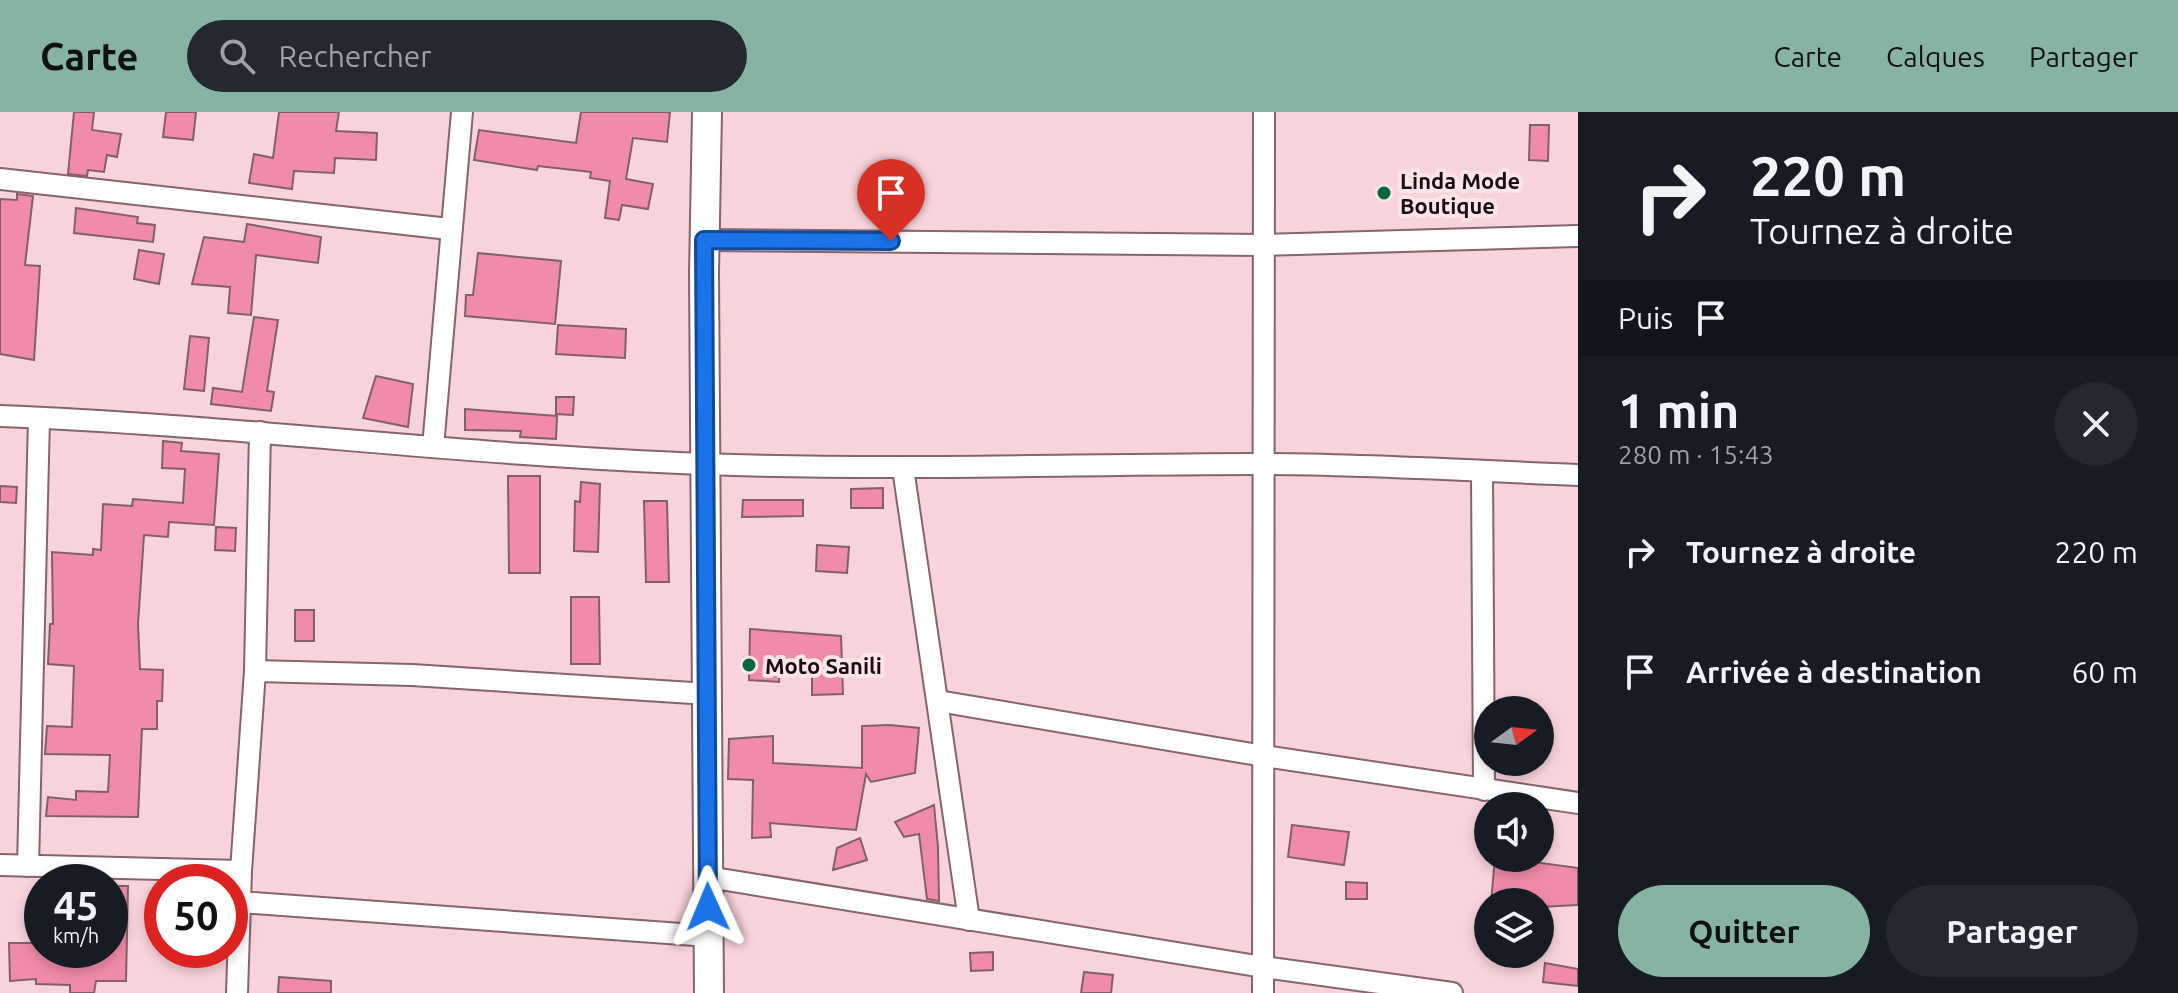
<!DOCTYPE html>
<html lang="fr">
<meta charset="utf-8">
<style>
body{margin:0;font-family:Ubuntu,sans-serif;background:#242831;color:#f1f3f6;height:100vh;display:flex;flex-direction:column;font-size:30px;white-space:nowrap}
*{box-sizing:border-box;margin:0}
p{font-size:26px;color:#9ea1a6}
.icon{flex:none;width:44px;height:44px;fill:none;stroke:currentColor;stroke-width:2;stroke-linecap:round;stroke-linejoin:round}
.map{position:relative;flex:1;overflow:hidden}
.drawer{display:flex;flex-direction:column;background:#171b24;width:600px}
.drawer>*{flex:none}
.top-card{background:#171b24;color:#f1f3f6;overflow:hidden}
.needle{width:52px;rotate:75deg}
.buttons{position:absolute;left:1474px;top:584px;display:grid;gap:16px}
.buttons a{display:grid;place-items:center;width:80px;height:80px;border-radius:50%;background:#171b24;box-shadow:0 4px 12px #0003;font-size:40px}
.speed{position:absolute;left:24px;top:752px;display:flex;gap:16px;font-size:40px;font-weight:700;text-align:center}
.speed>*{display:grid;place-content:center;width:104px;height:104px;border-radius:50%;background:#171b24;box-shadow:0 4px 12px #0003;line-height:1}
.speed small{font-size:20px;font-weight:400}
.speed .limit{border:12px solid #d22;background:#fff;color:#111}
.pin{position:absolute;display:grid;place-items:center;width:68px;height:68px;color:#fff;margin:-82px -34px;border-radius:50% 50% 50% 0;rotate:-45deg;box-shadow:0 0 8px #0007}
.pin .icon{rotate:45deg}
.me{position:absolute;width:88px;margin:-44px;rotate:359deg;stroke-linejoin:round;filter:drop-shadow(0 0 6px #0008)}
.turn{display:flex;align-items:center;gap:28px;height:168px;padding:0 40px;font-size:36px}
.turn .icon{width:104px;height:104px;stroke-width:2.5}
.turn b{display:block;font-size:56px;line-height:68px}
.then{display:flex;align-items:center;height:76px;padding:0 40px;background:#0003;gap:16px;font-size:30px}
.round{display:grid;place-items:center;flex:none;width:84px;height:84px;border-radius:42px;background:#242831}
.overview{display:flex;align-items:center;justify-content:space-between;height:136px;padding:0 40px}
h1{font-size:48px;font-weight:700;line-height:60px}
.cta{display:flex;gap:16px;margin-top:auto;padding:16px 40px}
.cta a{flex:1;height:92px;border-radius:48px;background:#87b4a2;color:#111;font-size:32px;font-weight:700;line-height:92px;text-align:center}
.cta a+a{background:#242831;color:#f1f3f6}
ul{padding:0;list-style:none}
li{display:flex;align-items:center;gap:24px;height:120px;padding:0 40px}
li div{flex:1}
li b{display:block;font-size:30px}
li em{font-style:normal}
header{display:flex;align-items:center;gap:48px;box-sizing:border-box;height:112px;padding:0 40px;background:#87b4a2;color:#111}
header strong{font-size:38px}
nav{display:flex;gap:44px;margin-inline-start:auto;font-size:28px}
.search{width:560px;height:72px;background:#242831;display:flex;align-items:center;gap:20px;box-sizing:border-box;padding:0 28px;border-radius:44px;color:#9ea1a6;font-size:30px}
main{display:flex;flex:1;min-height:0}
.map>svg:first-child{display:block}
</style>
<header>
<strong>Carte</strong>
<div class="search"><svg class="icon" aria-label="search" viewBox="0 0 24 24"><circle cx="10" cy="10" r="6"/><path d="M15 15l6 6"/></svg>Rechercher</div>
<nav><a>Carte</a><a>Calques</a><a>Partager</a></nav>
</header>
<main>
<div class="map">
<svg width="1578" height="881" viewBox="0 0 1578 881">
<rect width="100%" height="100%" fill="#f9d3dc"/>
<g fill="#f18baa" stroke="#816069" stroke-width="2">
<path d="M 74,0 L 94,0 L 92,18 L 121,22 L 117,45 L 107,43 L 104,60 L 88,58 L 87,64 L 68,62 Z"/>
<path d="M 166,0 L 196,0 L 193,28 L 163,25 Z"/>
<path d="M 279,0 L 339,0 L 336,19 L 377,21 L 376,48 L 335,46 L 334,61 L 294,59 L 292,77 L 249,71 L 254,42 L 273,46 Z"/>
<path d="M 581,0 L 670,0 L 667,30 L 633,26 L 626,67 L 653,72 L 648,97 L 622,93 L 619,108 L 605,106 L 610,69 L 590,66 L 591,60 L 538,54 L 537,58 L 474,48 L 479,18 L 576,31 Z"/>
<path d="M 1530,13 L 1549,13 L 1548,49 L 1529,48 Z"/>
<path d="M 17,82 L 33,84 L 25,153 L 40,154 L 34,248 L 0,242 L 0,87 L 17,88 Z"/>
<path d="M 76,96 L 138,105 L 137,111 L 155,113 L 153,130 L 74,121 Z"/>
<path d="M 247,112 L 321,125 L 318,151 L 256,143 L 251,203 L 228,201 L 230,175 L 192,172 L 204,125 L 244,130 Z"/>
<path d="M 139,138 L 164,142 L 159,172 L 134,167 Z"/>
<path d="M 478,141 L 561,149 L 555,212 L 465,204 L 466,183 L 473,183 Z"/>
<path d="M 254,205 L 278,208 L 267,279 L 274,280 L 271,299 L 211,292 L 213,276 L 242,280 Z"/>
<path d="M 558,213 L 626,217 L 625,246 L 556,242 Z"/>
<path d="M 190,224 L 209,226 L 204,279 L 184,277 Z"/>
<path d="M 376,264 L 413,272 L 408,315 L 363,306 Z"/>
<path d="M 556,285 L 574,285 L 573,303 L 556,302 Z"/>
<path d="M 465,297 L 557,304 L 556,327 L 520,325 L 521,319 L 465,318 Z"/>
<path d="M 163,329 L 182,331 L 181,339 L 219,342 L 214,413 L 169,410 L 168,425 L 144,423 L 138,512 L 140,557 L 163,558 L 162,589 L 157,589 L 157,617 L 142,617 L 138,705 L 46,704 L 48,685 L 76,688 L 76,679 L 108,680 L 110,643 L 45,642 L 47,614 L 72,615 L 74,554 L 48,552 L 50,512 L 53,512 L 52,440 L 93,443 L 93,437 L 101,438 L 103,392 L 132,394 L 133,387 L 183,391 L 185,357 L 162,356 Z"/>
<path d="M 508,364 L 540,364 L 540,461 L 509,461 Z"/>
<path d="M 581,370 L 600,372 L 598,440 L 574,439 L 575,389 L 580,390 Z"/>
<path d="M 0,374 L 17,375 L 16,391 L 0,390 Z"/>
<path d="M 883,376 L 883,396 L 851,396 L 851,377 Z"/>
<path d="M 743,388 L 803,388 L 803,404 L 742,405 Z"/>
<path d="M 644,389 L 667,389 L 669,470 L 646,470 Z"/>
<path d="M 216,415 L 236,416 L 235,439 L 215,438 Z"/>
<path d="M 817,433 L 849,435 L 847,461 L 816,459 Z"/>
<path d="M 571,485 L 599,485 L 600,552 L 571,552 Z"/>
<rect x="295" y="498" width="19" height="31"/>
<path d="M 750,517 L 841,524 L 843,582 L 812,583 L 812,549 L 780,548 L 779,570 L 749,568 Z"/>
<path d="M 890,613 L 919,616 L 915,661 L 871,670 L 866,662 L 856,718 L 770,711 L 771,725 L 752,726 L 753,668 L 728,667 L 729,627 L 773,624 L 773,651 L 862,656 L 862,614 Z"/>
<path d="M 934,693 L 938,735 L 939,789 L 927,787 L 919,722 L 904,725 L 895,710 Z"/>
<path d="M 1292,713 L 1349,720 L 1344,753 L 1288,745 Z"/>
<path d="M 860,726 L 867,748 L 833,758 L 837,736 Z"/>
<path d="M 1495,746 L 1527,746 L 1526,749 L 1578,756 L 1578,793 L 1540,795 L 1540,790 L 1491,790 Z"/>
<path d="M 1346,770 L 1367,771 L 1367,787 L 1346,787 Z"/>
<path d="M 110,774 L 128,774 L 126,869 L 96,869 L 94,881 L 70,881 L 70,873 L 36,872 L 36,867 L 10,869 L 9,831 L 42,831 L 42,838 L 110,838 Z"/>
<path d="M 993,840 L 993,858 L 971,859 L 970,841 Z"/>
<path d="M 1545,851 L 1578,857 L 1578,874 L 1543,870 Z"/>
<path d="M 1084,860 L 1113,863 L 1111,881 L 1081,881 Z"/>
<path d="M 279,865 L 331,869 L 331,881 L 278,881 Z"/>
</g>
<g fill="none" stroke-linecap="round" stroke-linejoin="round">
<g stroke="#85646d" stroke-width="24">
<g id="street">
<path d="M 0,67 L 449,117"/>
<path d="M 704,128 L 1265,133 L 1578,124"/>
<path d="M 0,304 C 235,313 469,344 705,352 C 890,359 1075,352 1261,352 C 1366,352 1472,359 1578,363"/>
<path d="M 433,335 L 462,0"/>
<path d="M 903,356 L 969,808"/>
<path d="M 1482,360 L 1484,678"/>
<path d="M 255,559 L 412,563 L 708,582"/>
<path d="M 938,589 L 1264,644 L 1578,691"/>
<path d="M 0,753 L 241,759"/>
<path d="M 28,754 L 39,306"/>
<path d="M 708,765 L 1263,855 L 1452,881"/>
<path d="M 240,790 L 709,824"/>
<path d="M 237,881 L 241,759 L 255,559 L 260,320"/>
<path d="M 1263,881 L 1264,0"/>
</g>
</g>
<g stroke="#85646d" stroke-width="32">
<path id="secondary" d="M 707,0 L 704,161 L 709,881"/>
</g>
<use href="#street" stroke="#fff" stroke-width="20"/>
<use href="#secondary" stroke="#fff" stroke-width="28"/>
</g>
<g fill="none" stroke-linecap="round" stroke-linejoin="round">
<g stroke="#114b97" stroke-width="20">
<path id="route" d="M 708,795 L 704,128 L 891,129"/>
</g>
<use href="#route" stroke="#1a73e8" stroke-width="14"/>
</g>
<g fill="#05673b" stroke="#fce4ea" stroke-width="3">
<circle cx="1384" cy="81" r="8"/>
<circle cx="749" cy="553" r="8"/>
</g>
<g text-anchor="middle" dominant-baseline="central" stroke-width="8" stroke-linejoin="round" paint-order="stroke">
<g font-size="22" font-weight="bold" fill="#190d10" stroke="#fce4ea" text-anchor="start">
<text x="1400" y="68">Linda Mode<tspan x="1400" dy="25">Boutique</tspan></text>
<text x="765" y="553">Moto Sanili</text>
</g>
</g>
</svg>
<div class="buttons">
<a><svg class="needle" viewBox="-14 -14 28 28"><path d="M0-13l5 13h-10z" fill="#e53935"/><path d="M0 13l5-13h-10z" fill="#9ea1a6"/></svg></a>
<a><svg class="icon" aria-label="sound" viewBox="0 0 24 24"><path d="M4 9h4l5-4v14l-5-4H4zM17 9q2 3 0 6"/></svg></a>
<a><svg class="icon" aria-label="layers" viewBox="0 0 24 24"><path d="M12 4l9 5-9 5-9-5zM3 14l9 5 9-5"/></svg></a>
</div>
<div class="speed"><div>45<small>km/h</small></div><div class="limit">50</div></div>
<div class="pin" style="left:891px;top:129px;background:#d93025"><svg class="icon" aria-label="arrive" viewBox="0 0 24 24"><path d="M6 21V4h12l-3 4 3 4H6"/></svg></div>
<svg class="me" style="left:708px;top:795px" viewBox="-20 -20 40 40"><path d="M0-17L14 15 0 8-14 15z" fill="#1a73e8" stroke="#fff" stroke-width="4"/></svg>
</div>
<section class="drawer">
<div class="top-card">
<div class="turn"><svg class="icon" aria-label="right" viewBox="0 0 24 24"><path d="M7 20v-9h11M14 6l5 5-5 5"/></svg><div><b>220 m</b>Tournez à droite</div></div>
<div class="then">Puis<svg class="icon" aria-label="arrive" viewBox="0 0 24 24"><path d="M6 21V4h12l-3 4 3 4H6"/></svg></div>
</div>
<div class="overview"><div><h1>1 min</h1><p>280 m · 15:43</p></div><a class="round"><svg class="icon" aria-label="close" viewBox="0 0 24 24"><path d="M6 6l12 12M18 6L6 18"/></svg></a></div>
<ul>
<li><svg class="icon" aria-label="right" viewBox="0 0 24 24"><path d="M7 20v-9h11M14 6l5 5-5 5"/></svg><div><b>Tournez à droite</b></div><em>220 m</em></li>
<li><svg class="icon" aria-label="arrive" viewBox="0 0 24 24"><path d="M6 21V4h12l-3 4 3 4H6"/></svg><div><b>Arrivée à destination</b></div><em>60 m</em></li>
</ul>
<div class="cta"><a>Quitter</a><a>Partager</a></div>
</section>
</main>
